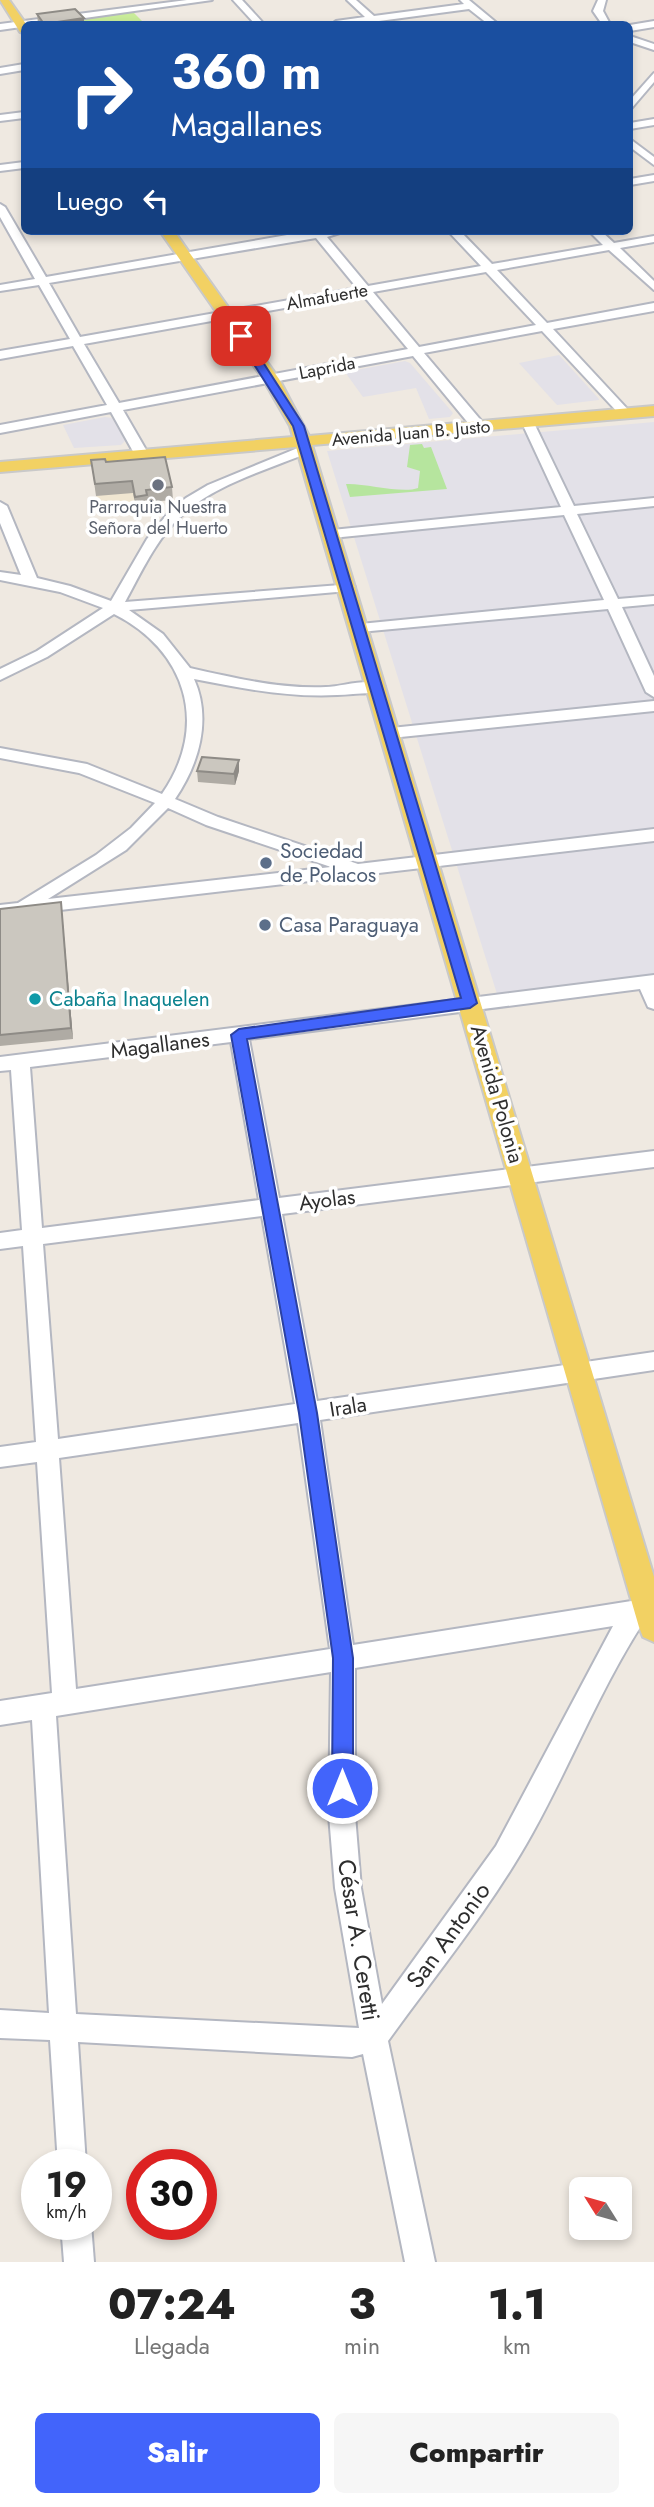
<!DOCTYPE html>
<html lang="es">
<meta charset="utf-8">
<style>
body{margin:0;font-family:Jost,sans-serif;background:#f6f6f6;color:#222;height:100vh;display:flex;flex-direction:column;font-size:26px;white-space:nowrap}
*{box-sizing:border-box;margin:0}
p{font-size:23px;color:#767676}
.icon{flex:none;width:38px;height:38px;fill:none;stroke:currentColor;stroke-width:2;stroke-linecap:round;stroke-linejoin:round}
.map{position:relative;height:2262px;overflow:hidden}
.side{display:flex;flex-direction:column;background:#fff;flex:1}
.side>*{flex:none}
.top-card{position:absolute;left:21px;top:21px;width:612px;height:214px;border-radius:10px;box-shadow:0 4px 10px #0003;background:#1a4fa0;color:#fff;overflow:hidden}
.needle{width:46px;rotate:307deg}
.buttons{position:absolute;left:569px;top:2177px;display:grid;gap:14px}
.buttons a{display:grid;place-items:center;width:63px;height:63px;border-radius:10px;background:#fff;box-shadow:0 4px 10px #0003;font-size:35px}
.speed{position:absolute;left:21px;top:2149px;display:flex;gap:14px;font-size:35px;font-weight:700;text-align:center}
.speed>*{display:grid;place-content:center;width:91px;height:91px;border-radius:50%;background:#fff;box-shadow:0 4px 10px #0003;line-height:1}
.speed small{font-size:18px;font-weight:400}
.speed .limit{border:10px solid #d22;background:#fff;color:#111}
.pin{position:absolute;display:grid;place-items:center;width:60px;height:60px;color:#fff;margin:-30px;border-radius:14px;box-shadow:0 4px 10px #0006}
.me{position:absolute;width:77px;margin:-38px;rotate:0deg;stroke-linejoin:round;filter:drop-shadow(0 0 5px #0008)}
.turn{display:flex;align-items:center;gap:24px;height:147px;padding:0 35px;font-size:32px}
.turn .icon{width:91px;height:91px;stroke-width:2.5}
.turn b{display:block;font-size:49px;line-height:60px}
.then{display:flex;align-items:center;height:66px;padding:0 35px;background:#0003;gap:14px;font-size:26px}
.eta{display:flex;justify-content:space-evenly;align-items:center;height:119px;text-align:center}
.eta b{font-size:42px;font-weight:800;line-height:49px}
.primary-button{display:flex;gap:14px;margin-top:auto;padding:14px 35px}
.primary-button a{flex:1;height:80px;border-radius:10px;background:#4264fb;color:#fff;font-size:28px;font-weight:800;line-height:80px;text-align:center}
.primary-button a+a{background:#f6f6f6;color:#222}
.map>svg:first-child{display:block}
</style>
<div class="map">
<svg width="654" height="2262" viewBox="0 0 654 2262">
<rect width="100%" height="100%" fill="#efe9e1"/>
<g fill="#e3e1e8">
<path d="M 559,355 L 599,399 L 599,400 L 557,405 L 519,363 Z"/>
<path d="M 405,361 L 410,363 L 453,413 L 450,417 L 429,419 L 416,388 L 363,397 L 345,372 Z"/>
<path d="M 105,417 L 112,418 L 125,441 L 121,445 L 74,448 L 63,425 Z"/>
<path d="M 654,422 L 654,975 L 497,994 L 327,451 Z"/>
</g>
<path fill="#f0e6d1" d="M 142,471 L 148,508 L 116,511 L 98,507 L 93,472 Z"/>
<path fill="#b6e59e" d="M 422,444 L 424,448 L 431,447 L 447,489 L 350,497 L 346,484 C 365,483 402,494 418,488 L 420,471 L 407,467 L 410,445 Z"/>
<path fill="#c9ec9a" d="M 133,12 L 145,24 L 40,24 Z"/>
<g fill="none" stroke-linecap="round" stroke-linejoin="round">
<g stroke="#b4b7c1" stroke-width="4">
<g id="minor">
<path d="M 187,0 L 212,0 L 0,30 L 0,24 Z"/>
<path d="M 233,0 L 242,0 L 264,24 L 255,24 Z"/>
<path d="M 347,0 L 356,0 L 374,16 L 464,4 L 460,0 L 469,0 L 498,24 L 488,24 L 469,9 L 379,21 L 381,24 L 370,22 L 332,24 L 336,21 L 365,17 Z"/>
<path d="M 598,0 L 606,0 L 603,11 L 610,24 L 602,24 L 593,11 Z"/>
<path d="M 654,21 L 654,27 L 630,31 L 630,25 Z"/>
<path d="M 630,36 L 654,44 L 654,50 L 630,42 Z"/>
<path d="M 24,64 L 24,70 L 0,74 L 0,68 Z"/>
<path d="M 654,73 L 654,82 L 630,110 L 630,100 Z"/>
<path d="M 24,112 L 24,118 L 0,121 L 0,115 Z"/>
<path d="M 654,119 L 654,125 L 630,129 L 630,123 Z"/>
<path d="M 630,139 L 654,157 L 654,165 L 630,147 Z"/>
<path d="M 24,162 L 24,168 L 0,171 L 0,165 Z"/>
<path d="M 654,175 L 654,181 L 630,185 L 630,179 Z"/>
<path d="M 0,204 L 5,207 L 46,277 L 310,231 L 346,231 L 327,237 L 368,286 L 481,266 L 448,231 L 460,231 L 492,264 L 603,245 L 589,231 L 601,231 L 614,243 L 654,236 L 654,242 L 620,248 L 654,281 L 654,290 L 609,250 L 497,270 L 547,323 L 654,303 L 654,311 L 553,329 L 632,414 L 626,418 L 622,417 L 542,331 L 424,353 L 484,424 L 485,427 L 479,431 L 474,430 L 413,356 L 123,410 L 149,455 L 142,459 L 135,455 L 111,412 L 0,433 L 0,425 L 107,405 L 73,346 L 0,359 L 0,351 L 70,339 L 39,285 L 0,291 L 0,285 L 35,279 L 0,217 ZM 316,238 L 357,288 L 80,337 L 49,283 ZM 486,272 L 536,325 L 419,347 L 373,292 ZM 362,294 L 408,349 L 119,403 L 84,344 Z"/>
<path d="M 528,419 L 534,423 L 574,506 L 654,498 L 654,506 L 577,514 L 618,599 L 654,596 L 654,604 L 622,607 L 654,676 L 654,697 L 646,692 L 608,609 L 360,632 L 353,628 L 360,624 L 604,600 L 564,515 L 332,538 L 325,534 L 332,530 L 561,507 L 522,423 Z"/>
<path d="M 305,445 L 310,446 L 310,452 C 267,470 215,484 181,516 C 156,539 141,573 125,602 L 353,584 L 355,587 L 348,591 L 129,610 L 163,634 L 190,668 C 235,678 280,689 326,687 C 341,687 374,676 385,687 C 377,694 364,693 353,694 C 297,699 250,690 194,679 C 212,719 199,764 175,799 L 218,817 L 358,864 L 654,829 L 654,841 L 0,917 L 0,905 L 18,903 L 96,855 L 131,828 L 155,803 L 79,773 L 0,758 L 0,748 L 87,764 L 162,794 C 210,725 186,650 114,614 L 47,657 L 0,680 L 0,669 L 37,651 L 103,608 L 60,592 L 0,580 L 0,572 L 21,575 L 0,523 L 0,502 L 7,506 L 37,578 L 70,586 L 111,601 L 147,539 L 169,512 L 186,498 L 208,485 ZM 168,808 L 206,825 L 331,867 L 48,899 L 126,850 Z"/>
<path d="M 654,701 L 654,711 L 391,738 L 383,733 L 391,728 Z"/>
<path d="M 654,975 L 654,1009 L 648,1007 L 640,989 L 249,1039 L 279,1198 L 654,1151 L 654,1167 L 282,1214 L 317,1401 L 654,1352 L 654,1370 L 320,1420 L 353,1645 L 644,1599 L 652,1602 L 652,1618 L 644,1621 C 600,1689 571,1764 532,1834 C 491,1908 437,1973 388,2041 L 435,2262 L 405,2262 L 363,2054 L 352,2057 L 78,2042 L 86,2165 L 58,2165 L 50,2040 L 0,2038 L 0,2010 L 49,2013 L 32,1720 L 0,1725 L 0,1701 L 52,1693 L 37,1462 L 0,1467 L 0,1447 L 36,1442 L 23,1246 L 0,1249 L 0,1233 L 22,1230 L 11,1070 L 0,1071 L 0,1057 ZM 231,1042 L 259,1200 L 42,1228 L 30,1067 ZM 262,1216 L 295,1404 L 58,1439 L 43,1244 ZM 298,1423 L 330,1649 L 76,1689 L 59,1458 ZM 613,1626 L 496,1846 L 382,2004 L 361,1888 L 355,1815 L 355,1668 ZM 331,1672 L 329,1815 L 335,1888 L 359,2028 L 76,2014 L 56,1716 Z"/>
<path d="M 61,2224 L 91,2224 L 94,2262 L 64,2262 Z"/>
</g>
</g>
<g stroke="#c9c9c9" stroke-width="4">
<g id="major">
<path d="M 0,0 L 9,0 L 26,24 L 24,33 L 20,32 Z"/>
<path d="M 160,231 L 174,231 L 279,379 L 309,436 L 654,406 L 654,416 L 312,445 L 654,1577 L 654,1642 L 643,1637 L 639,1627 L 296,447 L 0,472 L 0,462 L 293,437 L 290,426 L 263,379 Z"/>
</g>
</g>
<use href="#minor" fill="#fff" fill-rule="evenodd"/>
<use href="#major" fill="#f2d163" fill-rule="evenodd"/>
</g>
<g fill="#afaba4">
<path d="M 37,14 L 84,24 L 38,24 Z"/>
<path d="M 91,460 L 106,462 L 172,487 L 173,500 L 148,502 L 148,508 L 136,509 L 133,493 L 96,496 Z"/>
<path d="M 239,760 L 239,771 L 235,785 L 198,782 L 197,771 Z"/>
<path d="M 0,909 L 62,913 L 73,1039 L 0,1046 Z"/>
</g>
<g fill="#8e8b86">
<path d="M 84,18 L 84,24 L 44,24 Z"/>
<path d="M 239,760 L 239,771 L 235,785 L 234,774 Z"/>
<path d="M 61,902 L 62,913 L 73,1039 L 71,1028 Z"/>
</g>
<g fill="#cbc7bf" stroke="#8e8b86" stroke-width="2">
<path d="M 75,9 L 84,18 L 44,24 L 37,14 Z"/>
<path d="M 165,457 L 172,487 L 146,490 L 147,495 L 135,497 L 132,481 L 95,484 L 91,460 L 105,459 L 106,462 Z"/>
<path d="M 202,757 L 239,760 L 234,774 L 197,771 Z"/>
<path d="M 61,902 L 71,1028 L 0,1035 L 0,909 Z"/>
</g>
<path fill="#4264fb" stroke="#2b41a3" stroke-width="2" d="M 241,333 L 246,336 L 304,426 L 477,1003 L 470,1008 L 247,1039 L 317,1413 L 353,1658 L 353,1788 L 350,1796 L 342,1799 L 335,1796 L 332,1788 L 333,1658 L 299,1413 L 231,1035 L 239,1029 L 461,998 L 293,426 L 236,336 Z"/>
<circle fill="#6b7280" stroke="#fff" stroke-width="2.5" cx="158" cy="485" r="7"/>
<g fill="#5c6f8a" stroke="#fff" stroke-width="2.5">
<circle cx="266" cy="863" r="7"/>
<circle cx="265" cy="925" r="7"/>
</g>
<circle fill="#0f9aa8" stroke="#fff" stroke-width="2.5" cx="35" cy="999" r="7"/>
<g text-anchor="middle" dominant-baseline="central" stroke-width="7" stroke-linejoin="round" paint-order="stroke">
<g font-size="18" fill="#2e2e2e" stroke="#fff">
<text transform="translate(327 297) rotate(-10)">Almafuerte</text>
<text transform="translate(327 368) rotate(-11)">Laprida</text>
<text transform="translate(411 433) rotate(-5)">Avenida Juan B. Justo</text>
</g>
<g font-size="18" fill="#5b616d" stroke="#fff">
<text x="158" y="507">Parroquia Nuestra<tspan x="158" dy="21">Señora del Huerto</tspan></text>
</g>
<g font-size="21" fill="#4e5e75" stroke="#fff" text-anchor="start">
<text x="280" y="851">Sociedad<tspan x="280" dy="24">de Polacos</tspan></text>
<text x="279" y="925">Casa Paraguaya</text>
</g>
<g font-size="21" fill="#0d838f" stroke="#fff" text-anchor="start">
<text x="49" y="999">Cabaña Inaquelen</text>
</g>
<g font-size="21" fill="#2e2e2e" stroke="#fff">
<text transform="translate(160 1045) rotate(-7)">Magallanes</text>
<text transform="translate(497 1094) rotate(74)">Avenida Polonia</text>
<text transform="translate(327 1200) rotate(-7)">Ayolas</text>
<text transform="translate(348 1407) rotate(-9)">Irala</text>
</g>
<g font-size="24" fill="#2e2e2e" stroke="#fff">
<text transform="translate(448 1935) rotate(-54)">San Antonio</text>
<text transform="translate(359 1940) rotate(81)">César A. Ceretti</text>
</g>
</g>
</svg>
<div class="buttons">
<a><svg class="needle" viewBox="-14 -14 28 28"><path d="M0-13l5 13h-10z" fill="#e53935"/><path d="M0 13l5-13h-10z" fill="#767676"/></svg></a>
</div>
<div class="speed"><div>19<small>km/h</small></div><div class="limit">30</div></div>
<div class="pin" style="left:241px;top:336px;background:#d93025"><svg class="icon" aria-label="arrive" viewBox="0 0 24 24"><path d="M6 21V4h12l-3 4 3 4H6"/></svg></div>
<svg class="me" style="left:342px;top:1788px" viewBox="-20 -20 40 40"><circle r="17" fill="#4264fb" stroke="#fff" stroke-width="3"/><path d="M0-11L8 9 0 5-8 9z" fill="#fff"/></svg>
<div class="top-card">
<div class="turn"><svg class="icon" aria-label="right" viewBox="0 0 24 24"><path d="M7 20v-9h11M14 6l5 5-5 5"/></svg><div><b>360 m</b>Magallanes</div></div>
<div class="then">Luego<svg class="icon" aria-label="left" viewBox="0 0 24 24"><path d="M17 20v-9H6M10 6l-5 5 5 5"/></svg></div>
</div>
</div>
<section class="side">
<div class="eta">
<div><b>07:24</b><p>Llegada</p></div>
<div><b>3</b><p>min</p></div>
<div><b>1.1</b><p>km</p></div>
</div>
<div class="primary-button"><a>Salir</a><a>Compartir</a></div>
</section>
